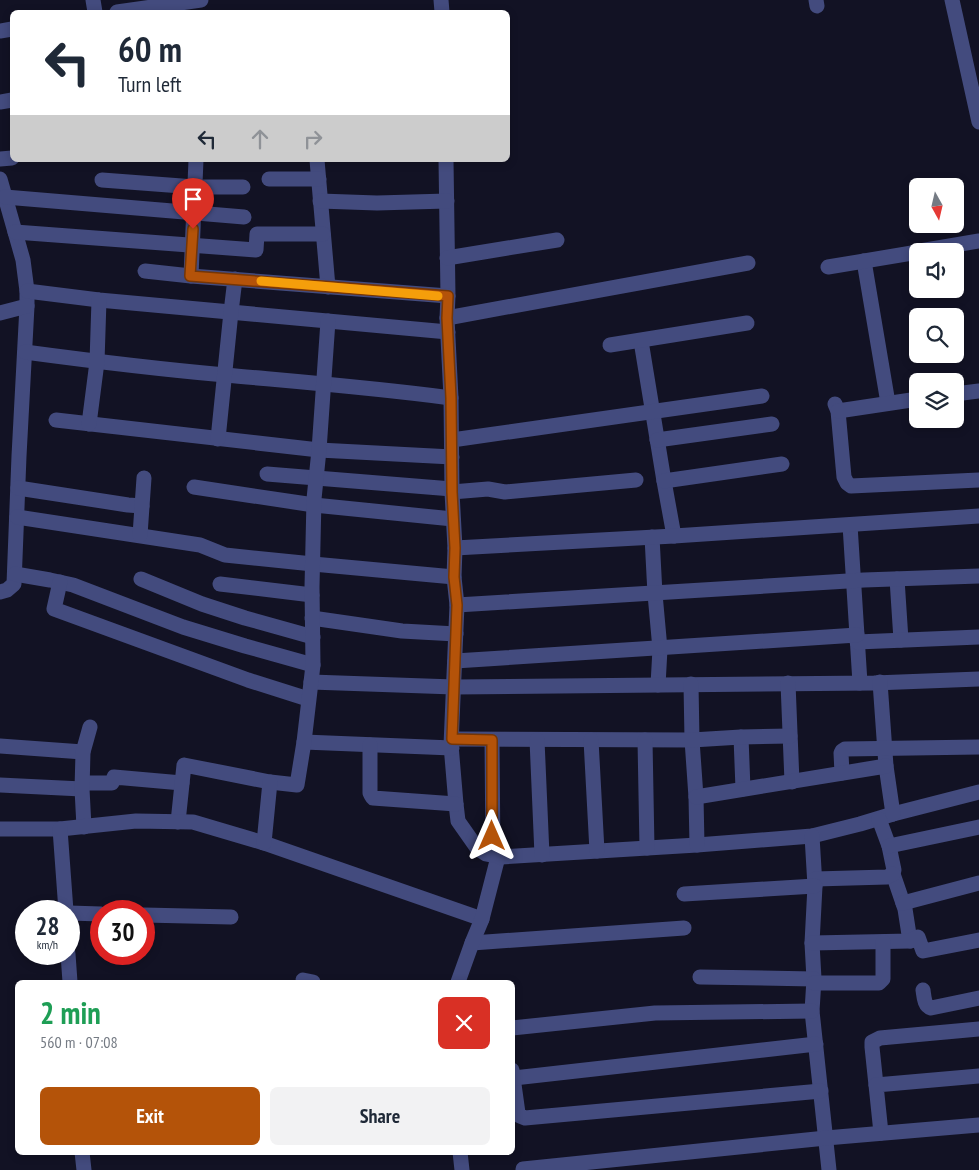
<!DOCTYPE html>
<meta charset="utf-8">
<style>
body{margin:0;font-family:"PT Sans Narrow",sans-serif;background:#f2f2f3;color:#1f2937;height:100vh;display:flex;flex-direction:column;font-size:19px;white-space:nowrap}
*{box-sizing:border-box;margin:0}
p{font-size:16px;color:#747a83}
.icon{flex:none;width:28px;height:28px;fill:none;stroke:currentColor;stroke-width:2;stroke-linecap:round;stroke-linejoin:round}
.map{position:relative;flex:1;overflow:hidden}
.details{position:absolute;left:15px;top:980px;width:500px;height:175px;display:flex;flex-direction:column;background:#fff;border-radius:8px;box-shadow:0 2px 8px #0003}
.details>*{flex:none}
.guide{position:absolute;left:10px;top:10px;width:500px;height:152px;border-radius:8px;box-shadow:0 2px 8px #0003;background:#fff;color:#1f2937;overflow:hidden}
.needle{width:32px;rotate:172deg}
.fabs{position:absolute;left:909px;top:178px;display:grid;gap:10px}
.fabs a{display:grid;place-items:center;width:55px;height:55px;border-radius:8px;background:#fff;box-shadow:0 2px 8px #0003;font-size:25px}
.speed{position:absolute;left:15px;top:900px;display:flex;gap:10px;font-size:25px;font-weight:700;text-align:center}
.speed>*{display:grid;place-content:center;width:65px;height:65px;border-radius:50%;background:#fff;box-shadow:0 2px 8px #0003;line-height:1}
.speed small{font-size:12px;font-weight:400}
.speed .limit{border:8px solid #d22;background:#fff;color:#111}
.pin{position:absolute;display:grid;place-items:center;width:42px;height:42px;color:#fff;margin:-51px -21px;border-radius:50% 50% 50% 0;rotate:-45deg;box-shadow:0 0 5px #0007}
.pin .icon{rotate:45deg}
.me{position:absolute;width:55px;margin:-28px;rotate:0deg;stroke-linejoin:round;filter:drop-shadow(0 0 4px #0008)}
.turn{display:flex;align-items:center;gap:18px;height:105px;padding:0 25px;font-size:22px}
.turn .icon{width:65px;height:65px;stroke-width:2.5}
.turn b{display:block;font-size:35px;line-height:42px}
.lanes{display:flex;align-items:center;height:48px;padding:0 25px;background:#0003;justify-content:center;gap:25px;direction:ltr}
.lanes .off{opacity:.35}
.round{display:grid;place-items:center;flex:none;width:52px;height:52px;border-radius:8px;background:#f2f2f3}
.summary{display:flex;align-items:center;justify-content:space-between;height:85px;padding:0 25px}
h1{font-size:30px;font-weight:600;line-height:38px;color:#1e9e55}
.button{display:flex;gap:10px;margin-top:auto;padding:10px 25px}
.button a{flex:1;height:58px;border-radius:8px;background:#b45309;color:#fff;font-size:20px;font-weight:600;line-height:58px;text-align:center}
.button a+a{background:#f2f2f3;color:#1f2937}
.map>svg:first-child{display:block}
</style>
<div class="map">
<svg width="979" height="1170" viewBox="0 0 979 1170">
<rect width="100%" height="100%" fill="#121224"/>
<g fill="none" stroke-linecap="round" stroke-linejoin="round">
<g stroke="#434b7e" stroke-width="15">
<path d="M 93,0 L 95,12"/>
<path d="M 441,0 L 442,12"/>
<path d="M 816,0 L 817,6"/>
<path d="M 952,0 L 979,122"/>
<path d="M 117,12 L 201,0"/>
<path d="M 0,31 L 12,29"/>
<path d="M 0,102 L 12,100"/>
<path d="M 0,159 L 12,158"/>
<path d="M 317,160 L 328,287"/>
<path d="M 446,160 L 448,296 L 447,318 L 451,398 L 452,492 L 455,548 L 454,577 L 457,605 L 451,745 L 456,804 L 458,821 L 477,848 L 486,854 L 501,857 L 697,845 L 812,836 L 860,824 L 893,814 L 979,792"/>
<path d="M 0,179 L 23,260 L 27,291 L 27,306 L 19,456 L 14,584 L 7,590 L 0,592"/>
<path d="M 269,179 L 319,179"/>
<path d="M 102,180 L 195,187 L 243,187"/>
<path d="M 5,197 L 244,217"/>
<path d="M 320,201 L 377,203 L 447,201"/>
<path d="M 15,232 L 256,250 L 257,234 L 323,234"/>
<path d="M 920,251 L 979,241"/>
<path d="M 447,258 L 557,240"/>
<path d="M 864,261 L 888,403"/>
<path d="M 828,267 L 918,252"/>
<path d="M 145,271 L 191,276 L 448,296"/>
<path d="M 191,276 L 196,160"/>
<path d="M 27,291 L 99,300 L 448,332"/>
<path d="M 0,313 L 27,306"/>
<path d="M 447,318 L 748,263"/>
<path d="M 641,341 L 664,481 L 674,536"/>
<path d="M 610,345 L 747,323"/>
<path d="M 25,352 C 92,361 158,369 225,375 C 301,382 376,388 451,398"/>
<path d="M 955,394 L 979,391"/>
<path d="M 835,404 L 838,411 L 844,477 L 847,483 L 851,486 L 979,480"/>
<path d="M 838,411 L 918,399"/>
<path d="M 56,420 L 319,450 L 452,457"/>
<path d="M 89,424 L 97,362 L 99,300"/>
<path d="M 218,439 L 231,312 L 235,279"/>
<path d="M 452,440 L 762,396"/>
<path d="M 657,440 L 772,424"/>
<path d="M 267,474 L 452,489"/>
<path d="M 664,481 L 782,464"/>
<path d="M 194,487 L 314,505 L 453,519"/>
<path d="M 18,488 L 128,505 L 142,506"/>
<path d="M 452,492 L 488,489 L 505,492 L 636,480"/>
<path d="M 17,517 L 200,545 L 225,555 L 313,564 L 454,577"/>
<path d="M 850,525 L 860,683"/>
<path d="M 140,535 L 144,478"/>
<path d="M 652,537 L 655,594 L 660,649 L 658,685"/>
<path d="M 455,548 L 674,536 L 979,516"/>
<path d="M 15,574 L 50,580 L 73,585 L 183,627 L 245,646 L 313,665"/>
<path d="M 141,579 L 202,604 L 245,618 L 313,637"/>
<path d="M 897,579 L 901,640"/>
<path d="M 60,582 L 54,609 L 248,680 L 308,699"/>
<path d="M 220,584 L 312,595"/>
<path d="M 457,605 L 864,580 L 979,576"/>
<path d="M 312,618 L 402,631 L 456,634"/>
<path d="M 857,642 L 979,637"/>
<path d="M 455,661 L 857,635"/>
<path d="M 311,682 L 454,687 L 874,683 L 979,679"/>
<path d="M 880,682 L 886,766 L 893,814"/>
<path d="M 788,683 L 792,782"/>
<path d="M 691,684 L 692,740 L 696,797 L 697,845"/>
<path d="M 741,737 L 743,789"/>
<path d="M 452,739 L 692,740 L 741,737 L 790,736"/>
<path d="M 492,740 L 493,856"/>
<path d="M 537,740 L 542,855"/>
<path d="M 591,740 L 597,851"/>
<path d="M 645,740 L 647,848"/>
<path d="M 304,742 L 452,748"/>
<path d="M 370,745 L 370,793 L 371,795 L 373,798 L 456,804"/>
<path d="M 0,746 L 83,752"/>
<path d="M 842,773 L 841,753 L 842,751 L 845,749 L 979,747"/>
<path d="M 82,783 L 112,783 L 114,777 L 182,783"/>
<path d="M 0,785 L 82,789"/>
<path d="M 696,797 L 886,766"/>
<path d="M 879,819 L 889,846 L 894,870 L 893,874 L 905,909 L 910,941"/>
<path d="M 178,822 L 184,765 L 270,782 L 297,785 L 304,742 L 313,665 L 312,587 L 314,499 L 319,450 L 328,321"/>
<path d="M 84,827 L 82,789 L 83,752 L 90,727"/>
<path d="M 0,829 L 60,829 L 136,821 L 193,822 L 264,843 L 482,919"/>
<path d="M 60,829 L 66,911"/>
<path d="M 812,836 L 815,886 L 812,943 L 814,979 L 812,1011 L 829,1170"/>
<path d="M 264,843 L 270,782"/>
<path d="M 889,846 L 979,827"/>
<path d="M 815,879 L 887,877 L 893,874"/>
<path d="M 684,894 L 815,886"/>
<path d="M 903,903 L 979,883"/>
<path d="M 69,913 L 101,914"/>
<path d="M 144,915 L 231,917"/>
<path d="M 472,943 L 684,928"/>
<path d="M 812,943 L 910,941 L 918,937 L 923,951 L 979,940"/>
<path d="M 68,954 L 70,982"/>
<path d="M 700,977 L 814,979"/>
<path d="M 303,980 L 313,982"/>
<path d="M 458,982 L 472,943 L 482,919 L 498,857"/>
<path d="M 814,983 L 879,983 L 883,979 L 883,942"/>
<path d="M 923,990 C 924,996 924,1006 931,1008 L 979,998"/>
<path d="M 512,1028 L 655,1013 L 812,1011"/>
<path d="M 512,1070 L 518,1113 L 520,1116 L 525,1118 L 821,1091"/>
<path d="M 514,1078 L 816,1044"/>
<path d="M 876,1085 L 872,1047 L 872,1042 L 880,1038 L 979,1029"/>
<path d="M 881,1133 L 876,1085 L 979,1076"/>
<path d="M 82,1152 L 84,1170"/>
<path d="M 460,1152 L 462,1170"/>
<path d="M 523,1169 L 826,1138 L 979,1125"/>
</g>
</g>
<g fill="none" stroke-linecap="round" stroke-linejoin="round">
<g stroke="#753606" stroke-width="12">
<path id="route" d="M 193,229 L 190,276 L 448,296 L 447,318 L 451,398 L 452,492 L 455,548 L 454,577 L 457,605 L 452,739 L 492,740 L 492,836"/>
</g>
<use href="#route" stroke="#b45309" stroke-width="9"/>
<path stroke="#f59e0b" stroke-width="9" d="M 261,281 L 438,296"/>
</g>
</svg>
<div class="fabs">
<a><svg class="needle" viewBox="-14 -14 28 28"><path d="M0-13l5 13h-10z" fill="#e53935"/><path d="M0 13l5-13h-10z" fill="#747a83"/></svg></a>
<a><svg class="icon" aria-label="sound" viewBox="0 0 24 24"><path d="M4 9h4l5-4v14l-5-4H4zM17 9q2 3 0 6"/></svg></a>
<a><svg class="icon" aria-label="search" viewBox="0 0 24 24"><circle cx="10" cy="10" r="6"/><path d="M15 15l6 6"/></svg></a>
<a><svg class="icon" aria-label="layers" viewBox="0 0 24 24"><path d="M12 4l9 5-9 5-9-5zM3 14l9 5 9-5"/></svg></a>
</div>
<div class="speed"><div>28<small>km/h</small></div><div class="limit">30</div></div>
<div class="pin" style="left:193px;top:229px;background:#d93025"><svg class="icon" aria-label="arrive" viewBox="0 0 24 24"><path d="M6 21V4h12l-3 4 3 4H6"/></svg></div>
<svg class="me" style="left:492px;top:836px" viewBox="-20 -20 40 40"><path d="M0-17L14 15 0 8-14 15z" fill="#b45309" stroke="#fff" stroke-width="4"/></svg>
<div class="guide">
<div class="turn"><svg class="icon" aria-label="left" viewBox="0 0 24 24"><path d="M17 20v-9H6M10 6l-5 5 5 5"/></svg><div><b>60 m</b>Turn left</div></div>
<div class="lanes"><svg class="icon" aria-label="left" viewBox="0 0 24 24"><path d="M17 20v-9H6M10 6l-5 5 5 5"/></svg><svg class="icon off" aria-label="ahead" viewBox="0 0 24 24"><path d="M12 20V5M6 11l6-6 6 6"/></svg><svg class="icon off" aria-label="right" viewBox="0 0 24 24"><path d="M7 20v-9h11M14 6l5 5-5 5"/></svg></div>
</div>
<section class="details">
<div class="summary"><div><h1>2 min</h1><p>560 m · 07:08</p></div><a class="round" style="background:#d93025;color:#fff"><svg class="icon" aria-label="close" viewBox="0 0 24 24"><path d="M6 6l12 12M18 6L6 18"/></svg></a></div>
<div class="button"><a>Exit</a><a>Share</a></div>
</section>
</div>
